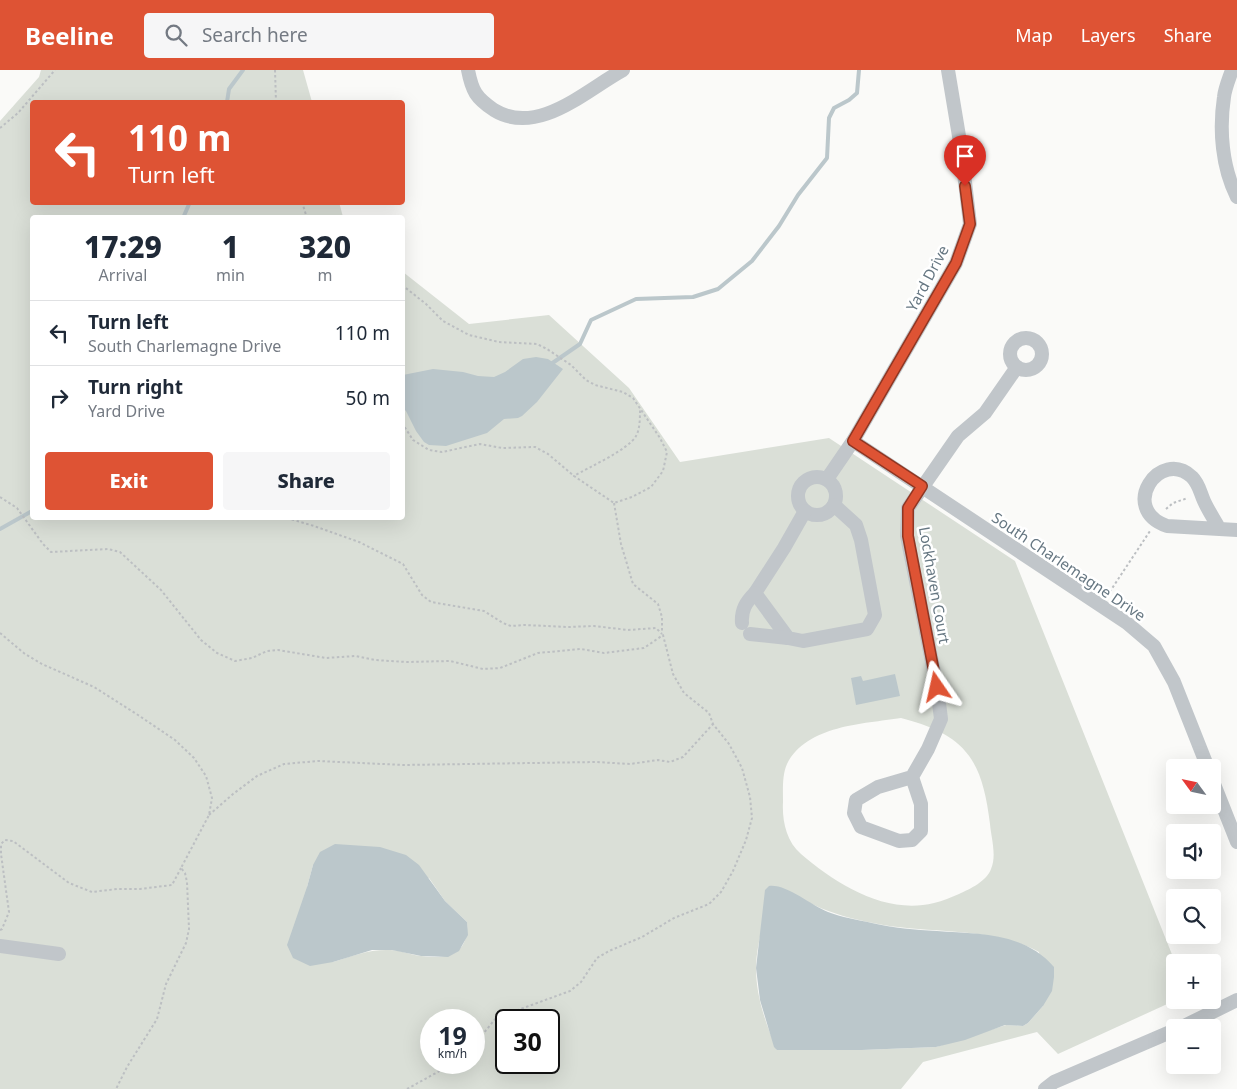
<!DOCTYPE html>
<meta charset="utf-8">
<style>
body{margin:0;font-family:"Noto Sans",sans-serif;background:#f6f6f7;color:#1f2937;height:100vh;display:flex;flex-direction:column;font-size:19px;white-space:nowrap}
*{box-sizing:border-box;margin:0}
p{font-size:16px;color:#747a83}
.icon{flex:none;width:28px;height:28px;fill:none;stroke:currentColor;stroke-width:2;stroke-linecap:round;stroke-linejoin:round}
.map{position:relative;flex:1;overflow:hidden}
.side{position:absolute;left:30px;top:145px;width:375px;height:305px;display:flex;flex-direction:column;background:#fff;border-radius:5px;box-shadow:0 5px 20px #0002}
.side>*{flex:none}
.top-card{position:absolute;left:30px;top:30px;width:375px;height:105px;border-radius:5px;box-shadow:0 5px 20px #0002;background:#de5334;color:#fff;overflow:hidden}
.needle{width:32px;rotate:303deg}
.tools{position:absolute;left:1166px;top:689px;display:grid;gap:10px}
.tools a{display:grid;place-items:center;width:55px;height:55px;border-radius:5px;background:#fff;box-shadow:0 5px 20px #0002;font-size:25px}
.speed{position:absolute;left:420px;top:939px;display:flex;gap:10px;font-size:25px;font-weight:700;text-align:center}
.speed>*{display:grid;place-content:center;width:65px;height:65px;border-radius:50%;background:#fff;box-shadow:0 5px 20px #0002;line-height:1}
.speed small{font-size:12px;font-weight:400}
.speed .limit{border:2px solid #111;border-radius:8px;background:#fff;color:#111}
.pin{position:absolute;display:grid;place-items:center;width:42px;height:42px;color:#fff;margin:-51px -21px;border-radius:50% 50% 50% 0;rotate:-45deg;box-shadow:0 0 5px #0007}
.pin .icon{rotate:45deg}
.me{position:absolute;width:55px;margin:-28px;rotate:349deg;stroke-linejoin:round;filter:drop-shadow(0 0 4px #0008)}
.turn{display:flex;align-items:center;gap:18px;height:105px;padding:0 15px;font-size:22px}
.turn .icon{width:65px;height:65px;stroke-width:2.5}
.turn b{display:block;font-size:35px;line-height:42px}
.eta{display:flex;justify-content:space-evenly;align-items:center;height:85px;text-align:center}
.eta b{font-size:30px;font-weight:800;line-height:35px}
.button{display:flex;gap:10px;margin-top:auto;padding:10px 15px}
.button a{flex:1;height:58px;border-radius:5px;background:#de5334;color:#fff;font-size:20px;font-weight:800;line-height:58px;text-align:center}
.button a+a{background:#f6f6f7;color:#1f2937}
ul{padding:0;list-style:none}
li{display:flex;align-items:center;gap:15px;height:65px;padding:0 15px;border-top:1px solid #e0e1e3}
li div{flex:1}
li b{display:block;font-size:19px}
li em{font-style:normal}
header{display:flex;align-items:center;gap:30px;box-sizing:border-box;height:70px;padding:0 25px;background:#de5334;color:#fff}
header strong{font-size:24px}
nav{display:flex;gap:28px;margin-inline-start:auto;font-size:18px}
.search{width:350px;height:45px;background:#f6f6f7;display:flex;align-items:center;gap:12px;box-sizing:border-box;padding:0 18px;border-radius:5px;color:#747a83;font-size:19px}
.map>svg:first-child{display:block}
</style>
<header>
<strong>Beeline</strong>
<div class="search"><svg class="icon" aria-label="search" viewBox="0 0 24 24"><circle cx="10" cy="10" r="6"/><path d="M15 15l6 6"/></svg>Search here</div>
<nav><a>Map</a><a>Layers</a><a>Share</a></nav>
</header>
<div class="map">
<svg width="1237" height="1019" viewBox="0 0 1237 1019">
<rect width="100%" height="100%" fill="#fafaf8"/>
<path fill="#dadfd7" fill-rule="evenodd" d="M 41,0 L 303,0 L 312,32 L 32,32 L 32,132 L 339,132 L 343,147 L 32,148 L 32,448 L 402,448 L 403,202 L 469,254 L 549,245 L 629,318 L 680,392 L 829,368 L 1015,491 L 1175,892 L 1176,930 L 1058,984 L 1037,962 L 923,992 L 901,1019 L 0,1019 L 0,51 L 39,7 ZM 901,648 C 966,665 982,689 990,754 C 991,767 997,785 991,799 C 987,811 970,819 959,824 C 951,827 943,831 934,833 C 885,845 836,814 801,784 C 786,771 782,750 783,732 C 783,720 782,705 787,694 C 807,655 863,654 901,648 ZM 313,795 L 429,808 L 445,831 L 467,852 C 469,884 449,890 421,886 C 411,885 401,880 390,880 C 370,879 352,886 333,892 L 307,817 ZM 773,816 C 789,820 799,828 814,835 C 833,844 853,849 873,853 C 928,865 988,855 1039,882 L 1043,936 L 1028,953 L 1023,956 L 1006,955 L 936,977 L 862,980 L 777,980 C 766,954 756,927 756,898 C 756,874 767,840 773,816 ZM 431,950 L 474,950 L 474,992 L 431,992 ZM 506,950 L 549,950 L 549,992 L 506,992 Z"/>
<g fill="#bbc7cb">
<path d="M 536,287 L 548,289 L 563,299 L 537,332 L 522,346 L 518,348 L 504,349 L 487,363 L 446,376 L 429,375 L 424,372 L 416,361 L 406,341 L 403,338 L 403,305 L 433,299 L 463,302 L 478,306 L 494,307 L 505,302 L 523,289 Z"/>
<path d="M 895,604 L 900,626 L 856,635 L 851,608 L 861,606 L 863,611 Z"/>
<path d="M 335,774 L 380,777 L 406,785 L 419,795 L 445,831 L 467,852 L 468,865 L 459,881 L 448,887 L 421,886 L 392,880 L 372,880 L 333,892 L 310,896 L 293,888 L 287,875 L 307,817 L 313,795 L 320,782 Z"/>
<path d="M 769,816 C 787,814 810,835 828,842 C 841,847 858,850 872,853 C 894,858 915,860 937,861 C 978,864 1024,862 1054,897 L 1054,907 L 1052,921 L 1043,936 L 1028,953 L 1023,956 L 1005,955 L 965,970 L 936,977 L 862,980 L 777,980 L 774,977 L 760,930 L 756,898 L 765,820 Z"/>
</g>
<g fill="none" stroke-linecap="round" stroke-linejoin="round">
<g stroke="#bbc7cb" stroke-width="4">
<path d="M 227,32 L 229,19 L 243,0"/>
<path d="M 183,148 L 190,132"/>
<path d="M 551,294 L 580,274 L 591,250 L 636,229 L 693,227 L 718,219 L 752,191 L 779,156 L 798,125 L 827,88 L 829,48 L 834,38 L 849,30 L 857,23 L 859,0"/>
<path d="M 0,459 L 32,441"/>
</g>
<g stroke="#bcbfc2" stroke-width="2" stroke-dasharray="2.5 2.5" stroke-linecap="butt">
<path d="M 275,0 L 276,32"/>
<path d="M 0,58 L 18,43 L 55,0"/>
<path d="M 302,132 L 307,148"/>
<path d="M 402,215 L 426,234 L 443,251 L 469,265 L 499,272 L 537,274 L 547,279 L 571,295 L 586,310 L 595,315 L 623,322 L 633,328 L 660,368 L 667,382 L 663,401 L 651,417 L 632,427 L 614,433 L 574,406 C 589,397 628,380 636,366 C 640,359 640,348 640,339"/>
<path d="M 402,353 L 413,370 L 429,380 L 442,382 L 480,374 L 502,378 L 535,377 L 548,384 L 574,406"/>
<path d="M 0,427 L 17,438 L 43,474 L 51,482 L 108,479 L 120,482 L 161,520 L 201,570 L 217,583 L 235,591 L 252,588 L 267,581 L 278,580 L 326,588 L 356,586 L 375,590 L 406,592 L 450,591 L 483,599 L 500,598 L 538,583 L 581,579 L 604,583 L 644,578 L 663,565 L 673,604 L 684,623 L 709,643 L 713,654 L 729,674 L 742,698 L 750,727 L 752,748 L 746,770 L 733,801 L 721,822 L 709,834 L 674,848 L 642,867 L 609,881 L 597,888 L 581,912 L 570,921 L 496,948 L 474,975"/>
<path d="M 614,433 L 621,474 L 633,514 L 658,534 L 662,547 L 662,563"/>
<path d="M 1166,439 L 1173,433 L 1188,428"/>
<path d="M 287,448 L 314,456 L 359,472 L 403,494 L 422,525 L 431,532 L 484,541 L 503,553 L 511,556 L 525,555 L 568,557 L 594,556 L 628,560 L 656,558 L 662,564"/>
<path d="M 1107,526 L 1150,461"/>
<path d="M 0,563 L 25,584 L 42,594 L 94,617 L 138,645 L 175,670 L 194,688 L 206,706 L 212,728 L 209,745 L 181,798 L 185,803 L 187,812 L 189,859 L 186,873 L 166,914 L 157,949 L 127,997 L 116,1019"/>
<path d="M 209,745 L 233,724 L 257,706 L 284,694 L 318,691 L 404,695 L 596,692 L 630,694 L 658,690 L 670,692 L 683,687 L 713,654"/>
<path d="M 0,860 L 2,859 L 9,842 L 1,784 L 1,774 L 5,770 L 13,771 L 69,813 L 92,822 L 117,819 L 140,819 L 172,815 L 181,798"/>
<path d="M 407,1019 L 445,998 L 459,992"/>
</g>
<g stroke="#c1c6ca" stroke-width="14">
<path d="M 468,0 C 472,21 476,28 494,40 C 538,67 586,20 623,0"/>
<path d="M 1232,0 C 1229,9 1225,18 1224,27 C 1219,60 1222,97 1237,127"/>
<circle cx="1026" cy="284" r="16"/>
<path d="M 853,371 L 1127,553 L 1154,576 L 1174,612 L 1208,698"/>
<circle cx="817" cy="426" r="19"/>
<path d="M 827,409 L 853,371 L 956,193 L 970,154 L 961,78 L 948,0"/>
<path d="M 805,441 L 784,478 L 755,523 L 788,568 L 803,571 L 867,559 L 875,545 L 861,470 L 856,455 L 834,435"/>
<path d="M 1219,458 C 1214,449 1208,440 1204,431 C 1200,422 1199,414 1192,407 C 1160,377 1118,439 1167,456 L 1237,460"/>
<path d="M 742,553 C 741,540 746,532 755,523"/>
<path d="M 750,564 L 788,568"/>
<path d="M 912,707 L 921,734 L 921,761 L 912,770 L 899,771 L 861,757 L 854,743 L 856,730 L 878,717 L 912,707 L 928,679 L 941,649 L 937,617 L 907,466 L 908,438 L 958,366 L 985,343 L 1017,297"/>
<path d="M 1212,709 L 1237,772"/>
<path d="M 0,876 L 59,884"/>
<path d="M 1180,958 L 1237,930"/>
<path d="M 1045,1019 L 1054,1012 L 1175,960"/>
</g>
</g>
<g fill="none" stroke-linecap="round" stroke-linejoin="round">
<g stroke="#903622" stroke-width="12">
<path id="route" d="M 937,617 L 908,466 L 908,438 L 922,416 L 853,371 L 956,193 L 970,154 L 965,116"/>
</g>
<use href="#route" stroke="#de5334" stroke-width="9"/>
</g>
<g text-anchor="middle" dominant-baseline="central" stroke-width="5" stroke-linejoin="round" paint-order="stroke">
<g font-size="15" fill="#667782" stroke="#fff">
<text transform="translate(927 208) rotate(-62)">Yard Drive</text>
<text transform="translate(1069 496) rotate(34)">South Charlemagne Drive</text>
<text transform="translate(935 515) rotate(80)">Lockhaven Court</text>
</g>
</g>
</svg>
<div class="tools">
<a><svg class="needle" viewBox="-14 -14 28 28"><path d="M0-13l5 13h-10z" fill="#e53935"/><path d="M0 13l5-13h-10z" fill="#747a83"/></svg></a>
<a><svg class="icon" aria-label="sound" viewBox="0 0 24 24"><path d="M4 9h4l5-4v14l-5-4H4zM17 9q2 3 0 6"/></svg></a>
<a><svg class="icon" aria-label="search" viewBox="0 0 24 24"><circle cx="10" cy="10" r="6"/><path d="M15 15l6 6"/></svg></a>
<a>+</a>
<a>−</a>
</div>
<div class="speed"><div>19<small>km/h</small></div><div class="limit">30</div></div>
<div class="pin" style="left:965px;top:116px;background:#d93025"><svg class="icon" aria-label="arrive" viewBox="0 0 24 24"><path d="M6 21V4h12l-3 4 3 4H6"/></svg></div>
<svg class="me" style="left:937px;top:617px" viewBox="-20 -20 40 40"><path d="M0-17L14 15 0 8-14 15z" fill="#de5334" stroke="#fff" stroke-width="4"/></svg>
<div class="top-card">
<div class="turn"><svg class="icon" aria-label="left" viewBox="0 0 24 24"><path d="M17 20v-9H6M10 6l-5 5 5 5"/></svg><div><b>110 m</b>Turn left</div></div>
</div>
<section class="side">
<div class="eta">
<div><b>17:29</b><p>Arrival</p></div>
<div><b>1</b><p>min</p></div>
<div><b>320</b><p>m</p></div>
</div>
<ul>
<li><svg class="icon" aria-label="left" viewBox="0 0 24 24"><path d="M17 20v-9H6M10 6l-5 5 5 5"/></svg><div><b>Turn left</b><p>South Charlemagne Drive</p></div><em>110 m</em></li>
<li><svg class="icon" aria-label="right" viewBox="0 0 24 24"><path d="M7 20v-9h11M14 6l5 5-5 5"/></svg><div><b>Turn right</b><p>Yard Drive</p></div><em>50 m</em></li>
</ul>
<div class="button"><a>Exit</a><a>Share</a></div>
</section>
</div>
